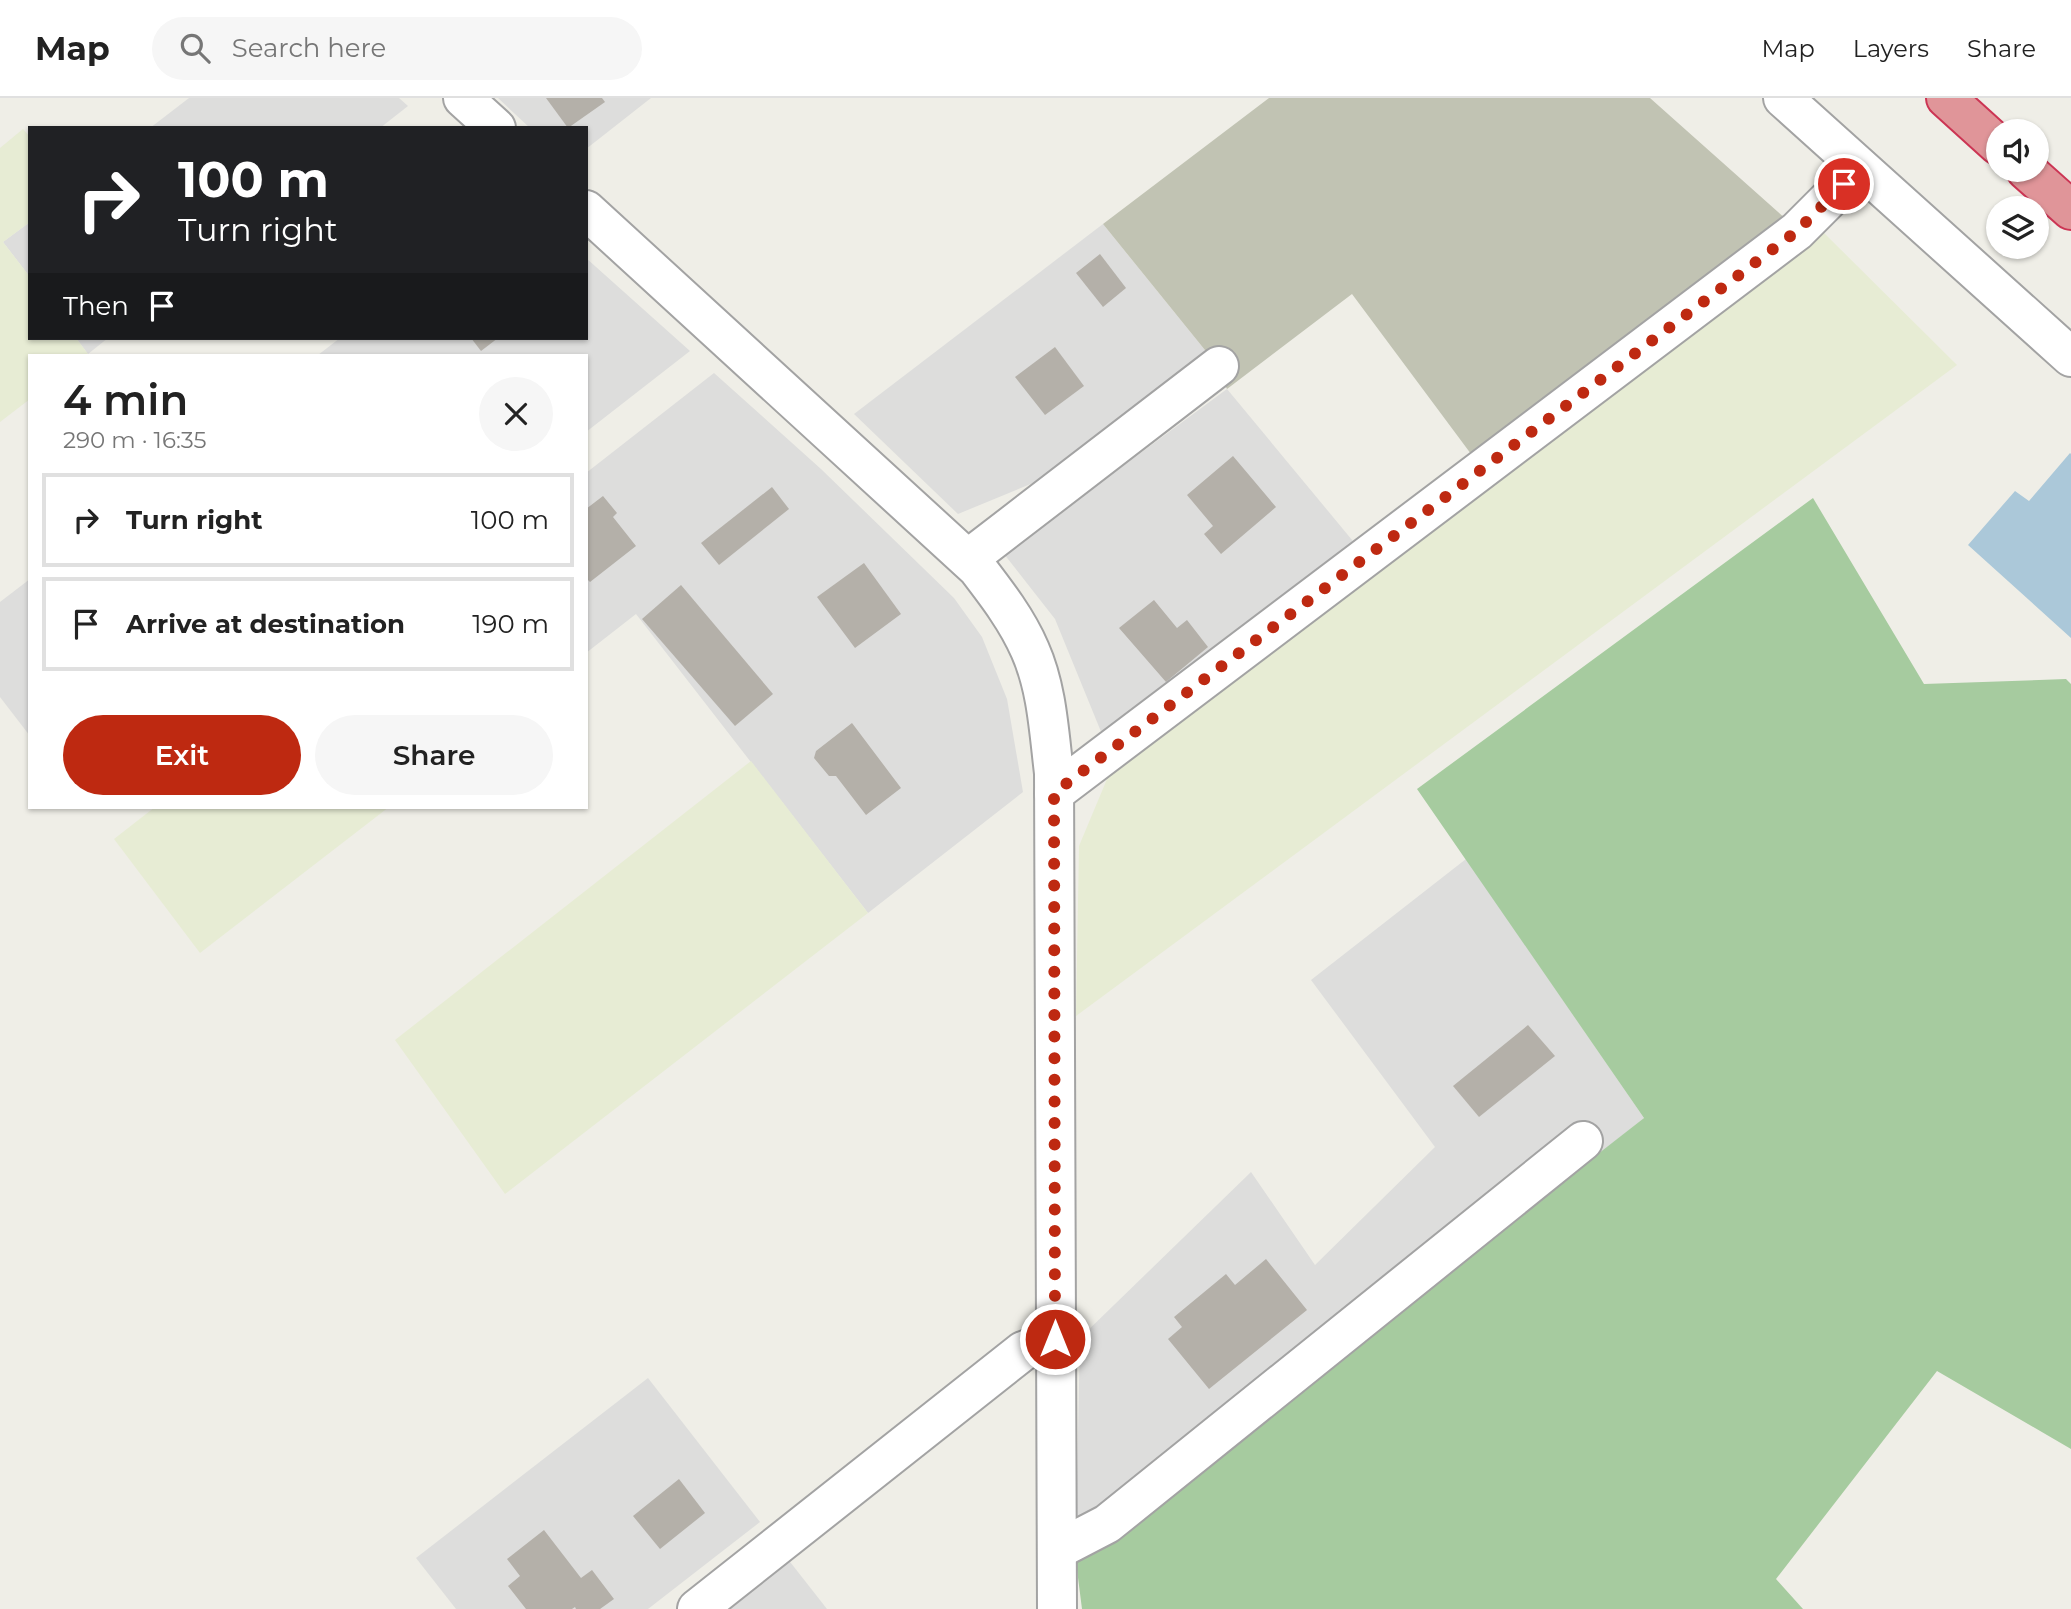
<!DOCTYPE html>
<meta charset="utf-8">
<style>
body{margin:0;font-family:Montserrat,sans-serif;background:#f6f6f6;color:#222;height:100vh;display:flex;flex-direction:column;font-size:26px;white-space:nowrap}
*{box-sizing:border-box;margin:0}
p{font-size:23px;color:#767676}
.icon{flex:none;width:38px;height:38px;fill:none;stroke:currentColor;stroke-width:2;stroke-linecap:round;stroke-linejoin:round}
.map{position:relative;flex:1;overflow:hidden}
.sheet{position:absolute;left:28px;top:256px;width:560px;height:455px;display:flex;flex-direction:column;background:#fff;border-radius:0px;box-shadow:0 2px 5px #0004}
.sheet>*{flex:none}
.top-card{position:absolute;left:28px;top:28px;width:560px;height:214px;border-radius:0px;box-shadow:0 2px 5px #0004;background:#202124;color:#fff;overflow:hidden}
.tools{position:absolute;left:1986px;top:21px;display:grid;gap:14px}
.tools a{display:grid;place-items:center;width:63px;height:63px;border-radius:50%;background:#fff;box-shadow:0 2px 5px #0004;font-size:35px}
.pin{position:absolute;display:grid;place-items:center;width:60px;height:60px;color:#fff;margin:-30px;border:4px solid #fff;border-radius:50%;box-shadow:0 2px 7px #0007}
.me{position:absolute;width:77px;margin:-38px;rotate:0deg;stroke-linejoin:round;filter:drop-shadow(0 0 5px #0008)}
.turn{display:flex;align-items:center;gap:24px;height:147px;padding:0 35px;font-size:32px}
.turn .icon{width:91px;height:91px;stroke-width:2.5}
.turn b{display:block;font-size:49px;line-height:60px}
.then{display:flex;align-items:center;height:66px;padding:0 35px;background:#0003;gap:14px;font-size:26px}
.round{display:grid;place-items:center;flex:none;width:74px;height:74px;border-radius:37px;background:#f6f6f6}
.headline{display:flex;align-items:center;justify-content:space-between;height:119px;padding:0 35px}
h1{font-size:42px;font-weight:600;line-height:52px}
.primary-button{display:flex;gap:14px;margin-top:auto;padding:14px 35px}
.primary-button a{flex:1;height:80px;border-radius:42px;background:#be2911;color:#fff;font-size:28px;font-weight:600;line-height:80px;text-align:center}
.primary-button a+a{background:#f6f6f6;color:#222}
ul{padding:0;list-style:none}
li{display:flex;align-items:center;gap:21px;height:94px;margin:0 14px 10px;padding:0 21px;border:4px solid #e0e0e0;border-radius:0px}
li div{flex:1}
li b{display:block;font-size:26px}
li em{font-style:normal}
header{display:flex;align-items:center;gap:42px;box-sizing:border-box;height:98px;padding:0 35px;background:#fff;border-bottom:2px solid #e0e0e0}
header strong{font-size:33px}
nav{display:flex;gap:38px;margin-inline-start:auto;font-size:24px}
.search{width:490px;height:63px;background:#f6f6f6;display:flex;align-items:center;gap:18px;box-sizing:border-box;padding:0 24px;border-radius:38px;color:#767676;font-size:26px}
.map>svg:first-child{display:block}
</style>
<header>
<strong>Map</strong>
<div class="search"><svg class="icon" aria-label="search" viewBox="0 0 24 24"><circle cx="10" cy="10" r="6"/><path d="M15 15l6 6"/></svg>Search here</div>
<nav><a>Map</a><a>Layers</a><a>Share</a></nav>
</header>
<div class="map">
<svg width="2071" height="1511" viewBox="0 0 2071 1511">
<rect width="100%" height="100%" fill="#efeee7"/>
<g fill="#dddddc">
<path d="M 189,0 L 399,0 L 408,8 L 380,30 L 150,30 Z"/>
<path d="M 498,0 L 651,0 L 586,51 L 586,30 L 530,30 Z"/>
<path d="M 30,124 L 30,179 L 3,144 Z"/>
<path d="M 1103,126 L 1209,257 L 1045,380 L 958,416 L 854,316 Z"/>
<path d="M 586,160 L 690,253 L 586,334 L 586,257 L 318,257 L 340,240 L 586,240 Z"/>
<path d="M 76,240 L 108,240 L 88,256 Z"/>
<path d="M 714,275 L 821,371 L 954,500 L 982,539 L 1007,601 L 1023,694 L 868,815 L 636,516 L 586,555 L 586,375 Z"/>
<path d="M 1227,291 L 1357,448 L 1104,641 L 1055,521 L 1004,456 Z"/>
<path d="M 30,481 L 30,638 L 0,599 L 0,504 Z"/>
<path d="M 1466,761 L 1644,1020 L 1499,1136 L 1076,1432 L 1080,1240 L 1251,1074 L 1315,1167 L 1435,1049 L 1311,882 Z"/>
<path d="M 648,1280 L 760,1424 L 648,1511 L 456,1511 L 416,1460 Z"/>
<path d="M 787,1460 L 827,1511 L 721,1511 Z"/>
</g>
<path fill="#c1c3b3" d="M 1269,0 L 1650,0 L 1787,122 L 1474,360 L 1352,196 L 1227,291 L 1209,257 L 1103,126 Z"/>
<g fill="#e7ecd4">
<path d="M 23,31 L 30,39 L 30,124 L 3,144 L 30,179 L 30,240 L 76,240 L 88,256 L 30,257 L 30,301 L 0,324 L 0,50 Z"/>
<path d="M 1818,129 L 1957,267 L 1076,918 L 1079,748 L 1115,662 Z"/>
<path d="M 751,663 L 868,815 L 505,1096 L 395,942 Z"/>
<path d="M 155,709 L 389,709 L 200,855 L 114,741 Z"/>
</g>
<path fill="#a6cb9f" d="M 1813,400 L 1924,586 L 2066,581 L 2071,586 L 2071,1351 L 1937,1273 L 1776,1481 L 1803,1511 L 1082,1511 L 1076,1464 L 1644,1020 L 1417,691 Z"/>
<path fill="#abc8d9" d="M 2070,355 L 2071,356 L 2071,540 L 1968,447 L 2015,393 L 2029,403 Z"/>
<g fill="#b4b0a9">
<path d="M 546,0 L 602,0 L 605,4 L 568,30 Z"/>
<path d="M 1100,156 L 1126,190 L 1103,209 L 1076,175 Z"/>
<path d="M 471,240 L 498,240 L 481,253 Z"/>
<path d="M 1055,249 L 1084,288 L 1045,317 L 1015,279 Z"/>
<path d="M 1233,358 L 1276,409 L 1221,456 L 1204,436 L 1213,428 L 1187,397 Z"/>
<path d="M 772,389 L 789,411 L 719,467 L 701,445 Z"/>
<path d="M 603,398 L 617,415 L 613,419 L 636,448 L 590,484 L 586,480 L 586,411 Z"/>
<path d="M 864,465 L 901,516 L 855,550 L 817,499 Z"/>
<path d="M 681,487 L 773,596 L 735,628 L 642,521 Z"/>
<path d="M 1154,502 L 1177,530 L 1187,522 L 1208,549 L 1166,584 L 1119,530 Z"/>
<path d="M 852,625 L 901,690 L 866,717 L 836,678 L 829,678 L 814,660 L 816,653 Z"/>
<path d="M 1528,927 L 1555,958 L 1479,1019 L 1453,988 Z"/>
<path d="M 1266,1161 L 1307,1212 L 1209,1291 L 1168,1241 L 1182,1229 L 1174,1219 L 1226,1176 L 1235,1187 Z"/>
<path d="M 679,1381 L 705,1415 L 660,1451 L 633,1418 Z"/>
<path d="M 544,1432 L 581,1480 L 592,1472 L 614,1501 L 600,1511 L 576,1511 L 575,1509 L 572,1511 L 526,1511 L 508,1488 L 520,1478 L 507,1461 Z"/>
</g>
<g fill="none" stroke-linecap="round" stroke-linejoin="round">
<g stroke="#a3a3a3" stroke-width="42">
<g id="minor">
<path d="M 463,0 L 496,30"/>
<path d="M 1783,0 L 2071,259"/>
<path d="M 586,112 L 977,470 C 997,496 1017,522 1030,552 C 1047,590 1049,634 1054,675 L 1057,1511"/>
<path d="M 968,461 L 1219,268"/>
<path d="M 1054,695 L 1797,133 L 1860,70"/>
<path d="M 1057,1452 L 1107,1426 L 1583,1043"/>
<path d="M 697,1511 L 1023,1253 L 1055,1241"/>
</g>
</g>
<g stroke="#cc3554" stroke-width="42">
<g id="highway">
<path d="M 1946,0 L 1998,47"/>
<path d="M 2026,72 L 2071,112"/>
</g>
</g>
<use href="#minor" stroke="#fff" stroke-width="38"/>
<use href="#highway" stroke="#e09599" stroke-width="38"/>
</g>
<g fill="none" stroke-linecap="round" stroke-linejoin="round">
<path stroke="#be2911" stroke-width="12" stroke-dasharray="0 21.6" d="M 1055,1241 L 1054,695 L 1797,133 L 1844,86"/>
</g>
</svg>
<div class="tools">
<a><svg class="icon" aria-label="sound" viewBox="0 0 24 24"><path d="M4 9h4l5-4v14l-5-4H4zM17 9q2 3 0 6"/></svg></a>
<a><svg class="icon" aria-label="layers" viewBox="0 0 24 24"><path d="M12 4l9 5-9 5-9-5zM3 14l9 5 9-5"/></svg></a>
</div>
<div class="pin" style="left:1844px;top:86px;background:#d93025"><svg class="icon" aria-label="arrive" viewBox="0 0 24 24"><path d="M6 21V4h12l-3 4 3 4H6"/></svg></div>
<svg class="me" style="left:1055px;top:1241px" viewBox="-20 -20 40 40"><circle r="17" fill="#be2911" stroke="#fff" stroke-width="3"/><path d="M0-11L8 9 0 5-8 9z" fill="#fff"/></svg>
<div class="top-card">
<div class="turn"><svg class="icon" aria-label="right" viewBox="0 0 24 24"><path d="M7 20v-9h11M14 6l5 5-5 5"/></svg><div><b>100 m</b>Turn right</div></div>
<div class="then">Then<svg class="icon" aria-label="arrive" viewBox="0 0 24 24"><path d="M6 21V4h12l-3 4 3 4H6"/></svg></div>
</div>
<section class="sheet">
<div class="headline"><div><h1>4 min</h1><p>290 m · 16:35</p></div><a class="round"><svg class="icon" aria-label="close" viewBox="0 0 24 24"><path d="M6 6l12 12M18 6L6 18"/></svg></a></div>
<ul>
<li><svg class="icon" aria-label="right" viewBox="0 0 24 24"><path d="M7 20v-9h11M14 6l5 5-5 5"/></svg><div><b>Turn right</b></div><em>100 m</em></li>
<li><svg class="icon" aria-label="arrive" viewBox="0 0 24 24"><path d="M6 21V4h12l-3 4 3 4H6"/></svg><div><b>Arrive at destination</b></div><em>190 m</em></li>
</ul>
<div class="primary-button"><a>Exit</a><a>Share</a></div>
</section>
</div>
